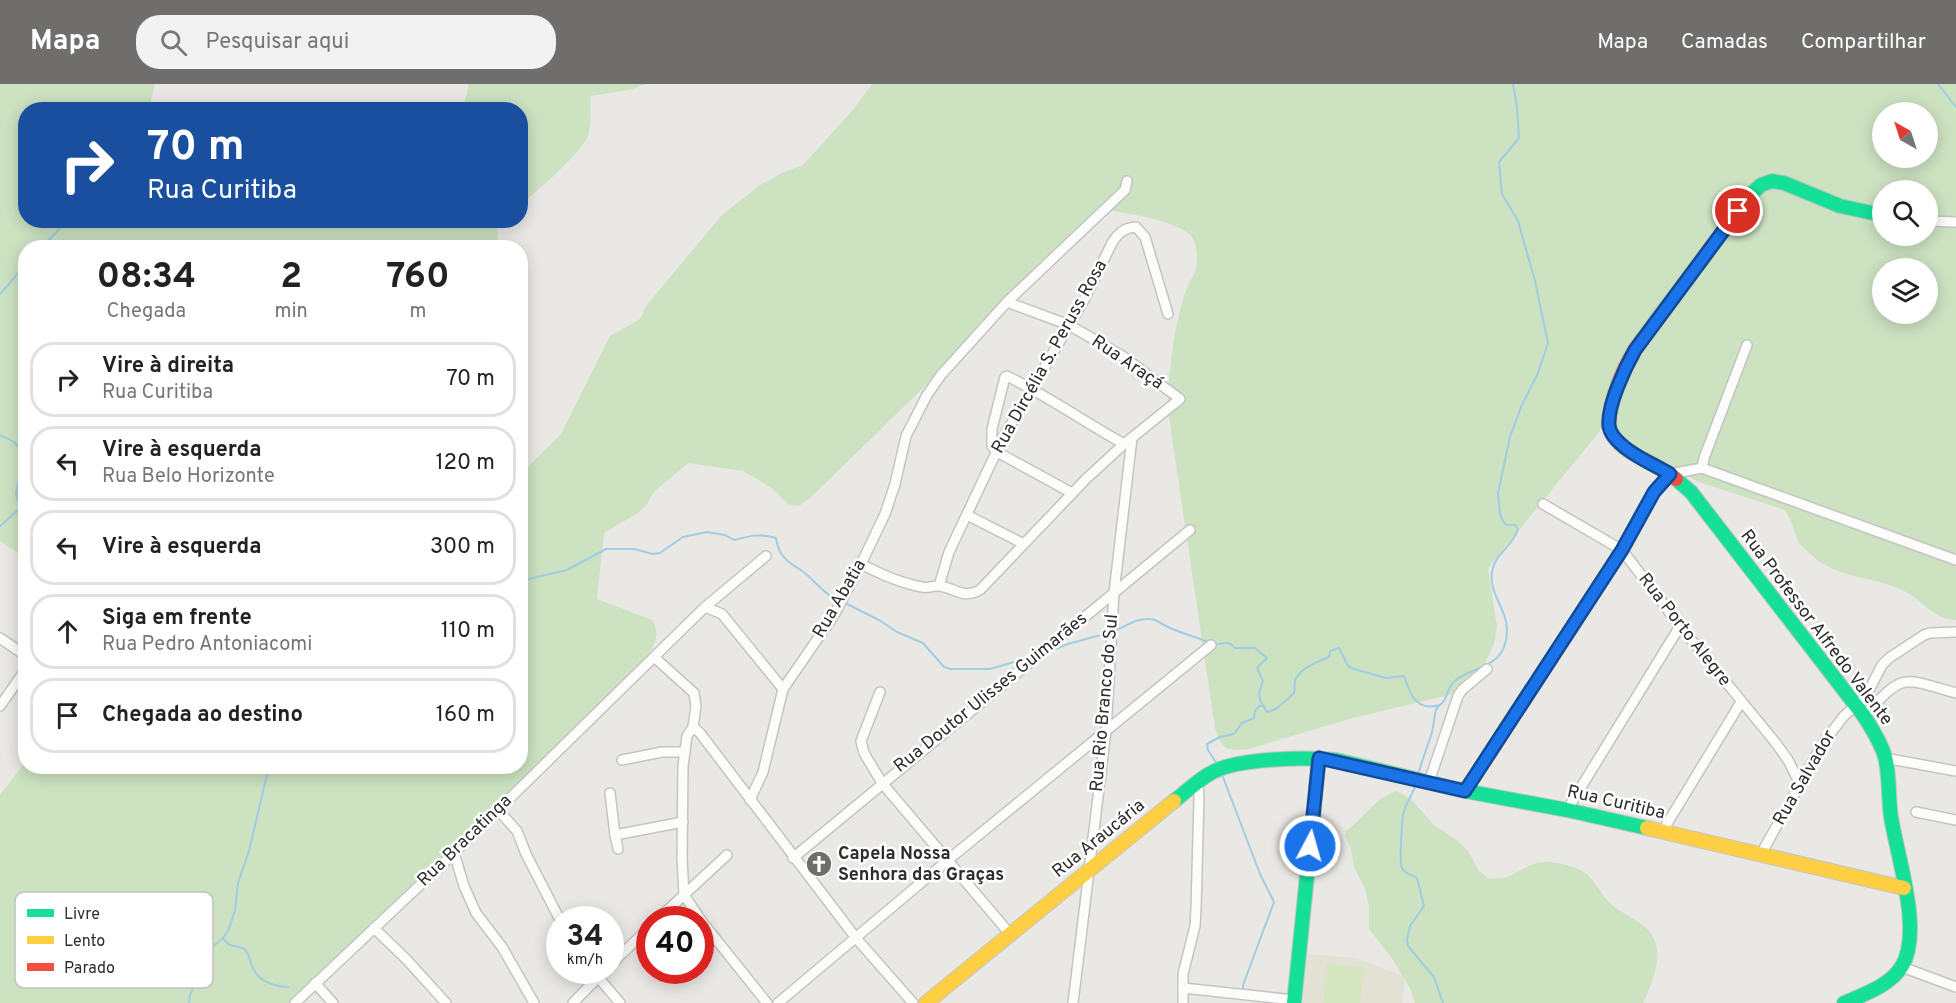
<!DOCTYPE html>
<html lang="pt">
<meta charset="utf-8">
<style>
body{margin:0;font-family:Overpass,sans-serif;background:#f2f2f2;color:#222;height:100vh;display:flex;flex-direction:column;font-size:22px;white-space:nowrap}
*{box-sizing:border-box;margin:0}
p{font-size:20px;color:#767676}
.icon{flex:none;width:33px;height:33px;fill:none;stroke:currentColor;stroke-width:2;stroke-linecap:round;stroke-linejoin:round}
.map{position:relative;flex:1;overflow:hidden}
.details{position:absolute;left:18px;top:156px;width:510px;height:534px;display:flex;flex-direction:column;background:#fff;border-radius:24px;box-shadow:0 3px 15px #0003}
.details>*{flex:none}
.hud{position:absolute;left:18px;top:18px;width:510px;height:126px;border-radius:24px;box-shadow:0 3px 15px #0003;background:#1a4fa0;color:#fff;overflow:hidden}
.needle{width:39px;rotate:321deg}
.controls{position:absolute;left:1872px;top:18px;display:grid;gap:12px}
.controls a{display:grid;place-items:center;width:66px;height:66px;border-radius:50%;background:#fff;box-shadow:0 3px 15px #0003;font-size:30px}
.speed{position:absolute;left:546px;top:822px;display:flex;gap:12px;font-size:30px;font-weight:700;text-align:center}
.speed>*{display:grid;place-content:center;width:78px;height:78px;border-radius:50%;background:#fff;box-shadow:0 3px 15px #0003;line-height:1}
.speed small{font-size:15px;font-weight:400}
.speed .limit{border:9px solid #d22;background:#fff;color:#111}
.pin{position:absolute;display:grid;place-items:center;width:51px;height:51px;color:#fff;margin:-26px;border:3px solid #fff;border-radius:50%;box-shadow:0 2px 6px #0007}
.me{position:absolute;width:66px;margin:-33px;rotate:6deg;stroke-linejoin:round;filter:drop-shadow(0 0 4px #0008)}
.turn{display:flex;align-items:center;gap:21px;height:126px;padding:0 30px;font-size:27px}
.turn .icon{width:78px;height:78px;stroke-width:2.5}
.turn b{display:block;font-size:42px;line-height:51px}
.eta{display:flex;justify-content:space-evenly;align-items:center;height:102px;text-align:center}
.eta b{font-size:36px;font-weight:700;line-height:42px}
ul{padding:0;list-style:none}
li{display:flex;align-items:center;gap:18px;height:75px;margin:0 12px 9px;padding:0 18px;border:3px solid #e0e0e0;border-radius:24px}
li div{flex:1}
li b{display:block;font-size:22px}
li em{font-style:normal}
header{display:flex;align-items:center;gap:36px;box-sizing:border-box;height:84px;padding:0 30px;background:#6f6e6d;color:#fff}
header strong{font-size:28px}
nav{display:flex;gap:33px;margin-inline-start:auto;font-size:21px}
.search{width:420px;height:54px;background:#f2f2f2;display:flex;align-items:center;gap:15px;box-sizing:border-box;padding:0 21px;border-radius:24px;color:#767676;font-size:22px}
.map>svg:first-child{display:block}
</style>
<header>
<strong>Mapa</strong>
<div class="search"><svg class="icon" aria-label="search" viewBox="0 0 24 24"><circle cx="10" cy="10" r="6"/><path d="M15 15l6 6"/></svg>Pesquisar aqui</div>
<nav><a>Mapa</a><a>Camadas</a><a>Compartilhar</a></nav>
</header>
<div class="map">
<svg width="1956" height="919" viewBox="0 0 1956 919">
<rect width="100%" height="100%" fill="#eae8e5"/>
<path fill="#e3e0d4" d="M 1307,870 L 1357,874 L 1405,893 L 1402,919 L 1302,919 Z"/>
<g fill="#cce2c1" fill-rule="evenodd">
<path d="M 0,0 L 155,0 L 150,21 L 159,25 L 26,26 L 26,136 L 497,136 L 498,157 L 489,164 L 26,164 L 25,474 L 0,457 Z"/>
<path d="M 469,0 L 646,0 L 633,5 L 591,12 C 589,26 593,41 587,54 C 578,71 537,108 521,120 L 520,26 L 463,25 Z"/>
<path d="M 872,0 L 1956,0 L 1956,536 C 1935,536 1922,516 1904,507 C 1877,493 1843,495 1817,476 C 1812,471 1804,465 1800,460 C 1793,449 1793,437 1785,426 L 1699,398 L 1675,386 L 1604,342 L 1488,484 L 1497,543 L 1494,560 L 1483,583 L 1465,604 L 1453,610 L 1353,634 L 1248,665 C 1227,668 1222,665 1215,644 L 1168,326 C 1168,290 1174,238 1187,204 C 1189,198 1193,193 1195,188 C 1198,178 1198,160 1191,152 C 1178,136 1117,127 1096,125 L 917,310 L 810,414 L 799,422 L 788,420 L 772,404 L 743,387 L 688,379 L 654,408 L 647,420 L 638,429 L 604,449 L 597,515 L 652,536 C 662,552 653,565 643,578 L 295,919 L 0,919 L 0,711 L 25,678 L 26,682 L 520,682 L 521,390 L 561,350 L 610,252 L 640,235 L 646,222 L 722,131 L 760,101 L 782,89 L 803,81 L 853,26 ZM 1882,28 L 1928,28 L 1928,74 L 1882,74 ZM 1882,106 L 1928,106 L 1928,152 L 1882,152 ZM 1882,184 L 1928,184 L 1928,230 L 1882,230 Z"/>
<path d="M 1396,707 L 1410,714 L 1434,741 L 1458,757 L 1468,767 L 1479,787 L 1489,795 C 1494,794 1501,795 1507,793 C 1522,787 1531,777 1549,778 C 1560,779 1575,782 1584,788 C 1594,795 1599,807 1607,816 C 1621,832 1647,836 1655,857 C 1662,876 1651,902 1643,919 L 1415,919 L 1410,904 L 1391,873 L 1369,845 L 1369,822 L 1365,805 L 1354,783 L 1351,765 L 1345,752 L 1346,747 C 1364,734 1375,714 1396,707 Z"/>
</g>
<path fill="#d5e5c0" d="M 1327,880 L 1364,883 L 1360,919 L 1323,919 Z"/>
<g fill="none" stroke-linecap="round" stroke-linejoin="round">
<g stroke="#a0cde4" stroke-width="2">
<path d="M 1938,0 L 1956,23"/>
<path d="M 41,164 L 68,136"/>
<path d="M 0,210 L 14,194 L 26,178"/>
<path d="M 0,351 C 5,354 13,356 16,360 C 34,379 12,401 17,414 C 18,419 22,422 26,425"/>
<path d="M 0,442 L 17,427 L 24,425"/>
<path d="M 520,497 L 567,486 L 606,465 L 634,465 L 653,470 L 660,469 L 683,453 L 707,448 L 725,451 L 734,456 C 749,452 761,449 776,454 C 777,461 779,467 783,472 C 788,479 795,482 802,487 C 815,496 824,511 839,517"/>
<path d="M 845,519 L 881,537 L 897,548 L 923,559 L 944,583 L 951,585 L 990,585 L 1028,574"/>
<path d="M 1114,547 C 1126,543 1135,534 1149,535 C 1157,535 1163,541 1170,544 C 1183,550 1197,553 1210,559 C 1221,564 1224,553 1235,564 L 1255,564 L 1267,574 L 1257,584 L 1263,597 L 1259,609 L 1260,616 L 1267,628 C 1278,626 1286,616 1294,609 C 1296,603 1293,600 1296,594 C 1303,583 1317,578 1329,573 L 1330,567 L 1339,564 L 1348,582 L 1354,585 L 1386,594 L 1404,592 C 1410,610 1416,628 1440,621"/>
<path d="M 1048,568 L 1068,560 L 1108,549"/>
<path d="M 1217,680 L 1208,666 L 1207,660 L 1220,653 L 1234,650 L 1242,639 L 1254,634 L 1255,627 L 1259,622 L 1264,622"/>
<path d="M 1418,692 C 1421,677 1428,663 1432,648 C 1434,641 1434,632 1436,626 C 1438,621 1443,620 1445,615 C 1448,607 1449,602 1456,596 C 1471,584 1497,583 1504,563 C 1516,530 1488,515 1492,488 C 1494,470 1513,463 1518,445 L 1515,441 L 1507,441 L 1504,439 L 1500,430 L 1498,409 L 1510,353 L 1521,323 L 1538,289 L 1548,259 L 1535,197 L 1518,137 L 1502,110 L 1499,78 L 1519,54 L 1517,23 L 1513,0"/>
<path d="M 1223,693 L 1260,790 L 1274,818 L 1243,901 L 1243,907"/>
<path d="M 1416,700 C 1413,709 1407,718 1404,727 C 1402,733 1399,779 1402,784 C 1405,790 1412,791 1417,794 L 1424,822 L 1410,842 L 1407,855 L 1408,862 L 1434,893 L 1443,919"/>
<path d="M 223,854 C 231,866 235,859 244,865 C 250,870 249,875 252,882 C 258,898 273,902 288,903"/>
<path d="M 189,919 L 190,911 L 195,900 L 201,892 L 205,875 L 211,864 L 223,854 L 229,845 L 235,826 L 238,799 L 249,767 L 269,682"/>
</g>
<g stroke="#c4c4c4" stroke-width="12">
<g id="street">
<path d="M 1928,137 L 1956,138"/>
<path d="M 1702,384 L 1956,476"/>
<path d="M 1072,409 L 997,368 L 992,362 L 992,345 L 1005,293 L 1007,292 C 1047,312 1085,338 1124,360"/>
<path d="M 1543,420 L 1622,466 L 1680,542 L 1775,658 L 1788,676 L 1800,700"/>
<path d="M 967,431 L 1024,460"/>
<path d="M 861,480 C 880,490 900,499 922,503 C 928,505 934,501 940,502 C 958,505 962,515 980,506 L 1086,395 L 1124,360 L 1180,315 L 1124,273 L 1069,241 L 1007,218"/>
<path d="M 939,502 L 949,468 L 1003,354 L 1084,216 L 1112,159 C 1118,149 1124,144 1136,143 L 1145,153 L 1168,230"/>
<path d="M 705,523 L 722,530 L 783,605"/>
<path d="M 0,554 L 26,572"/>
<path d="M 654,573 L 694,609 L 696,622 L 693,643 L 687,652 L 683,682 L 682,774 L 684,811 L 703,839 L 767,919"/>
<path d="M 880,608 L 861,657 L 864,669 L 882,699 L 1010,850"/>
<path d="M 0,622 L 26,585"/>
<path d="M 1864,632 C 1904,589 1900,593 1956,609"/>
<path d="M 693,643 L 700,649 L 856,854 L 913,919"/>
<path d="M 1885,674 L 1956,687"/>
<path d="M 622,676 L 662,668 L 685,668"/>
<path d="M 1429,698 L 1458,612 L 1462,606 L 1487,585"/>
<path d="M 1465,707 L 1622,466 L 1661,399 L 1670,390 L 1702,384 L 1704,374 L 1747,261"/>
<path d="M 610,709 L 615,751 L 618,765"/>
<path d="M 750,716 L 763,688 L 783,605 L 834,531 L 861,480 L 885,430 L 895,400 L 906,352 L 927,311 L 941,291 L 1007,218 L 1125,106 L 1127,97"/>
<path d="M 498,726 L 517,747 L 526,770 L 560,836"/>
<path d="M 1567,726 L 1680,542"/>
<path d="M 1916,728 L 1956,736"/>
<path d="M 1662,748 L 1741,618"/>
<path d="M 615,751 L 683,738"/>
<path d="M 454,769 L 464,802 L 476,829 L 502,863 L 534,919"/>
<path d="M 1761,770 L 1823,659 L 1844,632 L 1866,612 L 1882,581 L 1889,574 L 1924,551 L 1930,549 L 1956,548"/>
<path d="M 793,774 L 1190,446"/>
<path d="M 657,836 L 727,771"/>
<path d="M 374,844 L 406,875 L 446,919"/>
<path d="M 610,881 L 650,843"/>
<path d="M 1902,883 L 1956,903"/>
<path d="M 592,886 L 620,919"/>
<path d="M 315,899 L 333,919"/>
<path d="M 1183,904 L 1294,916"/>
<path d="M 295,919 L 454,769 L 705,523 L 766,472"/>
<path d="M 573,919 L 605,886"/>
<path d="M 778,919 L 948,776 L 1211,561"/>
<path d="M 1073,919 L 1106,647 L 1114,509 L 1132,354"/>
<path d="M 1183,919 L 1183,890 L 1195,842 L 1196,825 L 1199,714 L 1198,698"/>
</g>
</g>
<g stroke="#c4c4c4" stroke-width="16">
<g id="fast">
<path d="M 1641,257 L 1751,110 L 1761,101 L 1772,97 L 1784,99 L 1840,122 L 1882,131"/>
<path d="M 1676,395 L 1691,408 L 1864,632 C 1872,645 1881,658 1885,673 C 1890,692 1888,713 1891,733 C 1897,772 1923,847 1902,882 C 1890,902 1864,910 1844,919"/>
<path d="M 1174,717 C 1186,708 1198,696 1211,689 C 1236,674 1307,673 1336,676 L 1465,707 L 1567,726 L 1647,744"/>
<path d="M 1294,919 L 1319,674"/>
</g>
</g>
<g stroke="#c4c4c4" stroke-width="16">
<g id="slow">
<path d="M 1647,744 L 1904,804"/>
<path d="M 926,919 L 1174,717"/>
</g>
</g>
<g stroke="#c4c4c4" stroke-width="16">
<path id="jam" d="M 1641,257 C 1626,276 1609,316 1609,340 C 1609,348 1615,355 1620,360 C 1636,375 1660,381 1676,395"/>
</g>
<use href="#street" stroke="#fcfcfb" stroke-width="9"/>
<use href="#fast" stroke="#16e098" stroke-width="14"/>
<use href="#slow" stroke="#ffcf43" stroke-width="14"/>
<use href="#jam" stroke="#f24e42" stroke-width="14"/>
</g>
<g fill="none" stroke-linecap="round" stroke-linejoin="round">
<g stroke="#114b97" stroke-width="15">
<path id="route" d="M 1310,762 L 1319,674 L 1465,707 L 1622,466 L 1654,408 L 1670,390 C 1655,381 1635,373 1622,361 C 1616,356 1610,349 1609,342 C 1607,322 1625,284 1635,266 L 1738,127"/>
</g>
<use href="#route" stroke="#1a73e8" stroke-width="10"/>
</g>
<defs>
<g id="church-disc" transform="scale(1.35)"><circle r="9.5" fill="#6f6e6d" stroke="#fff"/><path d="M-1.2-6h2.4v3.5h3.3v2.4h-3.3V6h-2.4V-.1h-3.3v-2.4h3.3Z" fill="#fff"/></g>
</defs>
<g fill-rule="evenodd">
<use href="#church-disc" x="819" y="780"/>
</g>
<g text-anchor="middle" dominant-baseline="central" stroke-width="5" stroke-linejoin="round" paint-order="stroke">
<g font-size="18" fill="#2d2d2d" stroke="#fff">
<text transform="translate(1050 273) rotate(-61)">Rua Dircélia S. Peruss Rosa</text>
<text transform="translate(1127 279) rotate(34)">Rua Araçá</text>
<text transform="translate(840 515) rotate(-60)">Rua Abatia</text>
<text transform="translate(1816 544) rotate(53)">Rua Professor Alfredo Valente</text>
<text transform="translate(1684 546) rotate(52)">Rua Porto Alegre</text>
<text transform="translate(991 609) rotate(-39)">Rua Doutor Ulisses Guimarães</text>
<text transform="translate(1105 619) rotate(-85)">Rua Rio Branco do Sul</text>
<text transform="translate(1805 694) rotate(-60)">Rua Salvador</text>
<text transform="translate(1616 719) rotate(13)">Rua Curitiba</text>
<text transform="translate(1099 755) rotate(-39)">Rua Araucária</text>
<text transform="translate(465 757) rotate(-44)">Rua Bracatinga</text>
</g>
<g font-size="18" font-weight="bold" fill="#2d2d2d" stroke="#fff" text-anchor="start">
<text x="838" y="770">Capela Nossa<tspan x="838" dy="21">Senhora das Graças</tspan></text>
</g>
</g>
<rect x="15" y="808" width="198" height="96" rx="9" fill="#fff" stroke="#c0c0c0" stroke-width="1.5"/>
<rect x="27" y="825" width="27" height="8" fill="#16e098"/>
<rect x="27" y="852" width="27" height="8" fill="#ffcf43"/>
<rect x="27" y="879" width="27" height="8" fill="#f24e42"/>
<g font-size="16" fill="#2d2d2d">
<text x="64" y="835">Livre</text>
<text x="64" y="862">Lento</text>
<text x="64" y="889">Parado</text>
</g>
</svg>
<div class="controls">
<a><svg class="needle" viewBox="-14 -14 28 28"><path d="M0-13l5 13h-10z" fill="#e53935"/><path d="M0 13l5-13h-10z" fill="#767676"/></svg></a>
<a><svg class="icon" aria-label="search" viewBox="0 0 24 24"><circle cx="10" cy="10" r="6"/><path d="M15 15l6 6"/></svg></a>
<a><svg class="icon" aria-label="layers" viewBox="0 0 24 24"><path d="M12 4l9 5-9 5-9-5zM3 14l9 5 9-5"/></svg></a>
</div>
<div class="speed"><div>34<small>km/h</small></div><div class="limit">40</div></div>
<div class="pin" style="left:1738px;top:127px;background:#d93025"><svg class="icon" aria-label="arrive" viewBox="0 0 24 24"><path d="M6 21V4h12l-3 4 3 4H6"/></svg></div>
<svg class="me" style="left:1310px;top:762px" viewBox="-20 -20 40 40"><circle r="17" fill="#1a73e8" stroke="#fff" stroke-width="3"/><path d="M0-11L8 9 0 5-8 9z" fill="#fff"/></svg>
<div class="hud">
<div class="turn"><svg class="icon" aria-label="right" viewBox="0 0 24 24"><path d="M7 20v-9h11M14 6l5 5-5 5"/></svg><div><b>70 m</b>Rua Curitiba</div></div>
</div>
<section class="details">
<div class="eta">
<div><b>08:34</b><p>Chegada</p></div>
<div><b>2</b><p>min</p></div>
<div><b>760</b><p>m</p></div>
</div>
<ul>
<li><svg class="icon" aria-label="right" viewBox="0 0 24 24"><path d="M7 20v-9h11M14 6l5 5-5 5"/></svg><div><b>Vire à direita</b><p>Rua Curitiba</p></div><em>70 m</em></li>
<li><svg class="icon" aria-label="left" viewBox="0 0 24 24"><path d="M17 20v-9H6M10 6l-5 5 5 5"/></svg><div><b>Vire à esquerda</b><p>Rua Belo Horizonte</p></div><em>120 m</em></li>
<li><svg class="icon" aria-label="left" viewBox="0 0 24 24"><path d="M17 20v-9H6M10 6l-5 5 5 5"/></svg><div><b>Vire à esquerda</b></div><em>300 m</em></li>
<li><svg class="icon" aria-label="ahead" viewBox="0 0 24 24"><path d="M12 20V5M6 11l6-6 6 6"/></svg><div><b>Siga em frente</b><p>Rua Pedro Antoniacomi</p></div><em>110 m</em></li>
<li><svg class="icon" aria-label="arrive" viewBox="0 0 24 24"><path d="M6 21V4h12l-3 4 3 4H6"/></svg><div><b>Chegada ao destino</b></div><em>160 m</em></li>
</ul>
</section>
</div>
